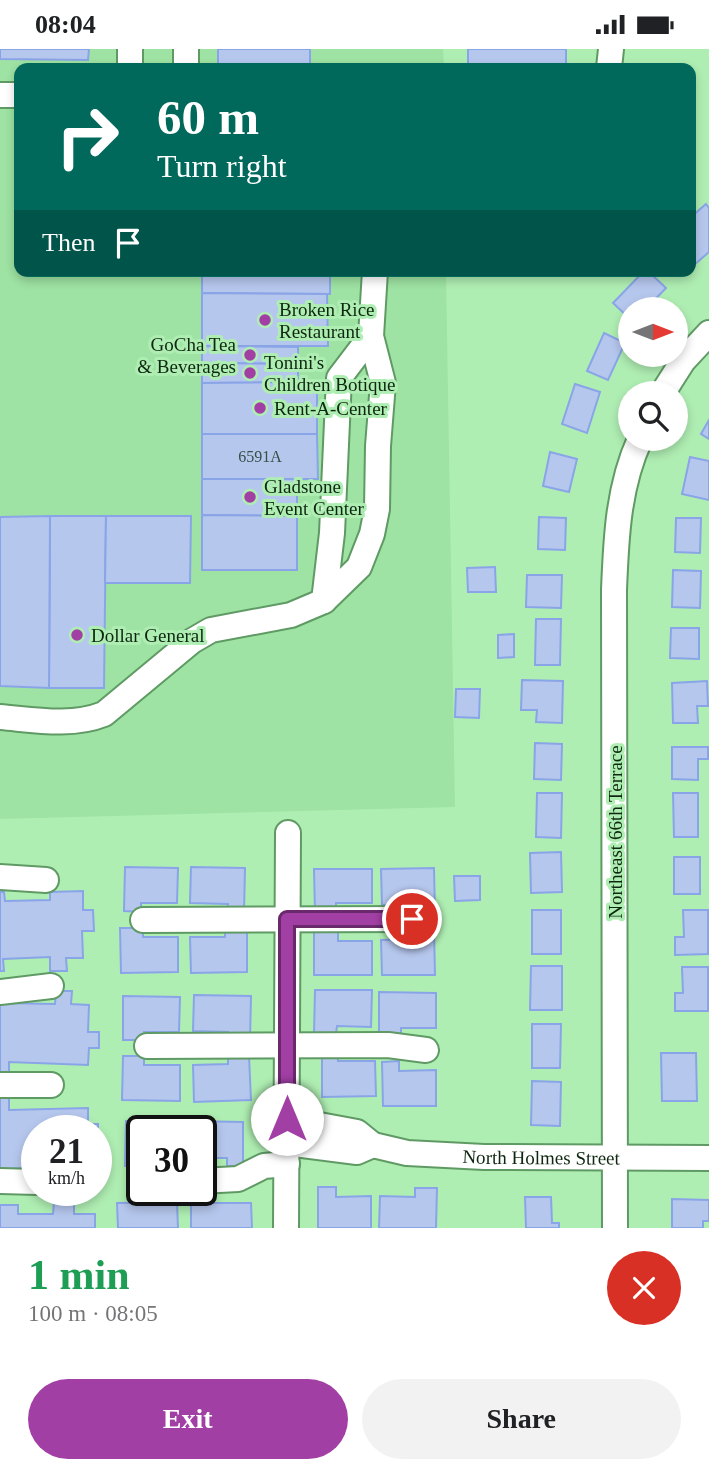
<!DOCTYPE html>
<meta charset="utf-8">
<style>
body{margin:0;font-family:"Times New Roman",serif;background:#f2f2f2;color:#202124;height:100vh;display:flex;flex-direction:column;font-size:26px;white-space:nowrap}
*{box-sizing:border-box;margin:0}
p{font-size:23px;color:#757577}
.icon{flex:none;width:38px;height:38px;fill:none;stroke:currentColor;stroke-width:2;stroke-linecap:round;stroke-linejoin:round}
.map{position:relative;height:1179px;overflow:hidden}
.drawer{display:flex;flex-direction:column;background:#fff;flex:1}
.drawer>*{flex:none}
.guide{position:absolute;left:14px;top:14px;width:682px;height:214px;border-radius:14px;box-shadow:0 4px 10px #0003;background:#00695c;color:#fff;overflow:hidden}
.needle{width:46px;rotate:90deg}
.buttons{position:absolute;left:618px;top:248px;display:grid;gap:14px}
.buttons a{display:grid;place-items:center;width:70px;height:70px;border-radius:50%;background:#fff;box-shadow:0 4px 10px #0003;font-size:35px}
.speed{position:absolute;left:21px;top:1066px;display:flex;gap:14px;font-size:35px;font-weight:700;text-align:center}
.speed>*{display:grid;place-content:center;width:91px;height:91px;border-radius:50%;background:#fff;box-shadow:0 4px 10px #0003;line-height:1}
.speed small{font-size:18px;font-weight:400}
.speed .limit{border:4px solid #111;border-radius:10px;background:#fff;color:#111}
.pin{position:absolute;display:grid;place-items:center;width:60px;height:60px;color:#fff;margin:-30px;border:4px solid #fff;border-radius:50%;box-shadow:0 2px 7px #0007}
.me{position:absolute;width:77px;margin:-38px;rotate:0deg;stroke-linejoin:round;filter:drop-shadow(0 0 5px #0008)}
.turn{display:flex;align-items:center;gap:24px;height:147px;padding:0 28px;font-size:32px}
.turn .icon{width:91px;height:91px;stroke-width:2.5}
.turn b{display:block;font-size:49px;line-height:60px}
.then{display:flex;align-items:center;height:66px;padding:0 28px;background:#0003;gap:14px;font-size:26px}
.round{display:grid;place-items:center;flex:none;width:74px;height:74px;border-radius:37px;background:#f2f2f2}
.summary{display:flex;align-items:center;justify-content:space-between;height:119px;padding:0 28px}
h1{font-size:42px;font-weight:700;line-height:52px;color:#1e9e55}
.primary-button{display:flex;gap:14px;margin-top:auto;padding:14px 28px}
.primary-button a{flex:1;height:80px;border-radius:42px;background:#a23fa5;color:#fff;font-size:28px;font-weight:700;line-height:80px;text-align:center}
.primary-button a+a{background:#f2f2f2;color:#202124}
.status{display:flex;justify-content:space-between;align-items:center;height:49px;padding:0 35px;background:#fff;direction:ltr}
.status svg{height:19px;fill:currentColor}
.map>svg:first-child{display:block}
</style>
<div class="status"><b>08:04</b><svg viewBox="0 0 49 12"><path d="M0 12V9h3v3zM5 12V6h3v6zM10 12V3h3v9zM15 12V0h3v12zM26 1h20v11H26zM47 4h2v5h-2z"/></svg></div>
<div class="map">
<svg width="709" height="1179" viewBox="0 0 709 1179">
<rect width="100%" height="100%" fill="#afeeb3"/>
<path fill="#9ee3a3" d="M 0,0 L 443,0 L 444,19 L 19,19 L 19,222 L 446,222 L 455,758 L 0,770 Z"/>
<g fill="#b6c7ee" stroke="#89a5e7" stroke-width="2">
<path d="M 0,0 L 89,0 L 88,11 L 0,10 Z"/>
<rect x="218" y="0" width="92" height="19"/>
<rect x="468" y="0" width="98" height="19"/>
<path d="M 706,155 L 709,159 L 709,203 L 693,217 L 691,215 L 691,168 Z"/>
<path d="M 202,222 L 330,222 L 330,245 L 202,244 Z"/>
<path d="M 644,222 L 648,222 L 666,239 L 645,261 L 630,261 L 630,270 L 613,254 Z"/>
<path d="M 202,244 L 327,245 L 328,297 L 202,297 Z"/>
<path d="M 604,284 L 625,294 L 608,331 L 587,322 Z"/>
<path d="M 202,297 L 298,298 L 298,315 L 202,314 Z"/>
<path d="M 202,314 L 298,315 L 298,333 L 202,334 Z"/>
<path d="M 298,333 L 317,333 L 317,385 L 202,385 L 202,334 Z"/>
<path d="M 575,335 L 600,343 L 587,384 L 562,375 Z"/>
<path d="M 709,371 L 709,390 L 701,385 Z"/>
<path d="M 202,385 L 317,385 L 318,430 L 202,430 Z"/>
<path d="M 550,403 L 577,410 L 569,443 L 543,437 Z"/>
<path d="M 690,408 L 709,412 L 709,451 L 682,445 Z"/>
<path d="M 202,430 L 297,430 L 297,467 L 202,466 Z"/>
<path d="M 202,466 L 297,467 L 297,521 L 202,521 Z"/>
<path d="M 50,467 L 106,467 L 104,639 L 49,639 Z"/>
<path d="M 50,467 L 49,639 L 0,637 L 0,468 Z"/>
<path d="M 106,467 L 191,467 L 190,534 L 105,534 Z"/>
<path d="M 539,468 L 566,469 L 565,501 L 538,500 Z"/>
<path d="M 676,469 L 701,469 L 700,504 L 675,503 Z"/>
<path d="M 495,518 L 496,543 L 468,543 L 467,519 Z"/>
<path d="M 673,521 L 701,522 L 700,559 L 672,558 Z"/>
<path d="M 527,526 L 562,526 L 561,559 L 526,558 Z"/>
<path d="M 536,570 L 561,570 L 560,616 L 535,616 Z"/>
<path d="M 671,579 L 699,579 L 699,610 L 670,609 Z"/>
<path d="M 514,585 L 514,608 L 498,609 L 498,586 Z"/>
<path d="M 522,631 L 563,632 L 562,674 L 536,673 L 537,661 L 521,661 Z"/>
<path d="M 707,632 L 708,657 L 697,657 L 698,674 L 673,674 L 672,634 Z"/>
<path d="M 456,640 L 480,640 L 479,669 L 455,668 Z"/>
<path d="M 535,694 L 562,695 L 561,731 L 534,730 Z"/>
<path d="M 672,698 L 708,698 L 708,710 L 698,710 L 698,731 L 672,730 Z"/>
<path d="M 537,744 L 562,744 L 561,789 L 536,788 Z"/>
<path d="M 673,744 L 698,744 L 698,788 L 674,788 Z"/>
<path d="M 561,803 L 562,843 L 531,844 L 530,804 Z"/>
<rect x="674" y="808" width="26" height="37"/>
<path d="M 125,818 L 178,819 L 177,854 L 141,854 L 141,863 L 124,862 Z"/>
<path d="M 191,818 L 245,819 L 244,863 L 227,863 L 228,855 L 190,854 Z"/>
<path d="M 434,819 L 435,864 L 419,864 L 419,856 L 382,856 L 381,820 Z"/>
<path d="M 314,820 L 372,820 L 372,854 L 336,854 L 336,864 L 315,864 Z"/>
<path d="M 454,827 L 480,827 L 480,851 L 455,852 Z"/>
<path d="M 83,842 L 83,861 L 93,861 L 94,882 L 82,882 L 83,909 L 66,909 L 67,922 L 50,922 L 50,908 L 3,910 L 4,922 L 0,922 L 0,843 L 4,843 L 5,852 L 50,851 L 50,843 Z"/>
<rect x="532" y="861" width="29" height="44"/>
<path d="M 683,861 L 708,861 L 708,905 L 675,906 L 675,888 L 684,888 Z"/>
<path d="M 120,879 L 143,879 L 143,888 L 178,888 L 178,923 L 121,924 Z"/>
<path d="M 225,879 L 247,879 L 247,923 L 191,924 L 190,888 L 225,888 Z"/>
<path d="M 434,881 L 435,926 L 382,926 L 381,891 L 417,890 L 417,882 Z"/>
<path d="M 314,882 L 338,882 L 338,892 L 372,892 L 372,926 L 314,926 Z"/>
<path d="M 531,917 L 562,917 L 562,961 L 530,961 Z"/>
<path d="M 682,918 L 708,918 L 708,962 L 675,962 L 675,944 L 683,944 Z"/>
<path d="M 315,941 L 372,941 L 371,978 L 337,977 L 336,985 L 314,985 Z"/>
<path d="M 56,942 L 72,942 L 71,955 L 89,956 L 88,983 L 99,983 L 99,999 L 89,999 L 88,1016 L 9,1013 L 9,1026 L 0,1026 L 0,954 L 55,955 Z"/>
<path d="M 379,943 L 436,944 L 436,979 L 401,979 L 401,988 L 379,987 Z"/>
<path d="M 194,946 L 251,947 L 250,991 L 228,990 L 228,983 L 193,982 Z"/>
<path d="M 123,947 L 180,948 L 179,983 L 144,983 L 144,991 L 123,991 Z"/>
<path d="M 532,975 L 561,975 L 560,1019 L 532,1019 Z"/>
<path d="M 322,1003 L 338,1003 L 338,1012 L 375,1012 L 376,1047 L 322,1048 Z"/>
<path d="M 661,1004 L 696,1004 L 697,1052 L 662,1052 Z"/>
<path d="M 123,1007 L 144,1007 L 144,1016 L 180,1016 L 180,1052 L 122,1051 Z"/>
<path d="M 228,1007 L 249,1007 L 251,1051 L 194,1053 L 193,1016 L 228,1015 Z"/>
<path d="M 399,1012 L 399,1022 L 436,1021 L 436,1057 L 383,1057 L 382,1013 Z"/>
<path d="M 532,1032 L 561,1033 L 560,1077 L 531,1076 Z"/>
<path d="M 9,1048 L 9,1061 L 88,1059 L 88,1075 L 98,1075 L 98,1092 L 96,1092 L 96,1082 L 37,1082 L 37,1119 L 0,1120 L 0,1049 Z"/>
<path d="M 126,1072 L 178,1073 L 178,1082 L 142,1082 L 141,1117 L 125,1117 Z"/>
<path d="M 190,1072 L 243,1073 L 243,1117 L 227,1117 L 227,1109 L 201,1109 L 201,1082 L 190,1082 Z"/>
<path d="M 318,1138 L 336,1138 L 336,1148 L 371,1147 L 371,1179 L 318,1179 Z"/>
<path d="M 415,1139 L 437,1139 L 436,1179 L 379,1179 L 380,1147 L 415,1148 Z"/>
<path d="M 525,1148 L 551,1148 L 552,1174 L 559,1174 L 559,1179 L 526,1179 Z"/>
<path d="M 672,1150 L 709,1151 L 709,1172 L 703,1172 L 703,1179 L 672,1179 Z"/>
<path d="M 54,1152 L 74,1152 L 74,1165 L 95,1165 L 95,1179 L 0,1179 L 0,1156 L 18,1156 L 18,1165 L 53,1165 Z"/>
<path d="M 177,1153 L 178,1179 L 118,1179 L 117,1154 Z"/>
<path d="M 191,1154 L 251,1154 L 252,1179 L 191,1179 Z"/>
</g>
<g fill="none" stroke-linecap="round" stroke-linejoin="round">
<g stroke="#5f9a64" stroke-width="28">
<g id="minor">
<path d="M 130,19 L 130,0"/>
<path d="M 186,19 L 186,0"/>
<path d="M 609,19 L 611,0"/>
<path d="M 0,46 L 19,46"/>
<path d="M 662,345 L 683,312 L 709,284"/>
<path d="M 324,552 L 332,484 L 339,329 L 371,287"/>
<path d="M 0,668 C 35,671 71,678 104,665 L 192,592 L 211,581 L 291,566 L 324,552 L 359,518 L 372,485 L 377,460 L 378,397 L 383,334 L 371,287 L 375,222"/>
<path d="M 0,828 L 46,831"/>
<path d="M 143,871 L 412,870"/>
<path d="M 0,943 L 51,937"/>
<path d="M 147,997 L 388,996 L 426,1001"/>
<path d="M 0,1036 L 51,1036"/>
<path id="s1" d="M 287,1070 L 357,1083 L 373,1096 L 407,1104 L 484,1108 L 709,1109"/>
<path d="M 287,1094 L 357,1103 L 373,1096"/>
<path d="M 0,1132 L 37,1133"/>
<path d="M 201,1132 L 238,1130 L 264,1117 L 287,1115"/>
<path d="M 286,1179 L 288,784"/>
<path d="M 615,1179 L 614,541 C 616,490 618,438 640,390"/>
</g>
</g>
<use href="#minor" stroke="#fff" stroke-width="24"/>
</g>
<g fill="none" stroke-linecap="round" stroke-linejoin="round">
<g stroke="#69296b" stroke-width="18">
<path id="route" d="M 287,1070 L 287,870 L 412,870"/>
</g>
<use href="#route" stroke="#a23fa5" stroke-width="12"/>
</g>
<g fill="#a23fa5" stroke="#afeeb3" stroke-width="2.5">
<circle cx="265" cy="271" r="7"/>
<circle cx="250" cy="306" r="7"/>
<circle cx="250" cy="324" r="7"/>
<circle cx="260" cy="359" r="7"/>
<circle cx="250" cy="448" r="7"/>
<circle cx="77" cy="586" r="7"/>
</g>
<g text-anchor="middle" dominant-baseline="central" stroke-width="6" stroke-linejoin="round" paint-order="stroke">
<g font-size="16" fill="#394f48">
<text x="260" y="407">6591A</text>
</g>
<g font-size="19" fill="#0f2711" stroke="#afeeb3" text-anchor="start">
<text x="279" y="260">Broken Rice<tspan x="279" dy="22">Restaurant</tspan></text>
<text x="236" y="295" text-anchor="end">GoCha Tea<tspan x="236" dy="22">&amp; Beverages</tspan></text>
<text x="264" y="313">Tonini's<tspan x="264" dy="22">Children Botique</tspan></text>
<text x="274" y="359">Rent-A-Center</text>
<text x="264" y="437">Gladstone<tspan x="264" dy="22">Event Center</tspan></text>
<text x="91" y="586">Dollar General</text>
</g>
<g font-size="19" fill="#0f2711" stroke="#afeeb3">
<text transform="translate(615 783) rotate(-90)">Northeast 66th Terrace</text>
<text stroke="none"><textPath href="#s1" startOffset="261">North Holmes Street</textPath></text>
</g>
</g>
</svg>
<div class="buttons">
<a><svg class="needle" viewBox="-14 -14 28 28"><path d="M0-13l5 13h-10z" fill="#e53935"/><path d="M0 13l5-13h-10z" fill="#757577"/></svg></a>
<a><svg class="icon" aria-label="search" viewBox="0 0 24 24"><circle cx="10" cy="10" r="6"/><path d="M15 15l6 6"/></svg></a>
</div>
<div class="speed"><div>21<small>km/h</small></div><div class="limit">30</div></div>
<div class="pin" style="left:412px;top:870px;background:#d93025"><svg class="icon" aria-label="arrive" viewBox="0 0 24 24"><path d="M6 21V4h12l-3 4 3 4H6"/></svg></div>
<svg class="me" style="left:287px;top:1070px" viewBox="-20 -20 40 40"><circle r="19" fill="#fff"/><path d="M0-13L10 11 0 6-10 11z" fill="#a23fa5"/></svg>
<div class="guide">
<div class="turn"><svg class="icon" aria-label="right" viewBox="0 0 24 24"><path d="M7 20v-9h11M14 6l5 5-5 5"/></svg><div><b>60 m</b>Turn right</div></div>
<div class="then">Then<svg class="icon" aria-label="arrive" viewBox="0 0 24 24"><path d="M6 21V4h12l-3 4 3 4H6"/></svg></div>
</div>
</div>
<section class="drawer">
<div class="summary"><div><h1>1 min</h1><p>100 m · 08:05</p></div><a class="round" style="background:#d93025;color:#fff"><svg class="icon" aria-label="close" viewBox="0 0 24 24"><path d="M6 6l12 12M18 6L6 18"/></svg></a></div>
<div class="primary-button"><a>Exit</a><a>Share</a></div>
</section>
